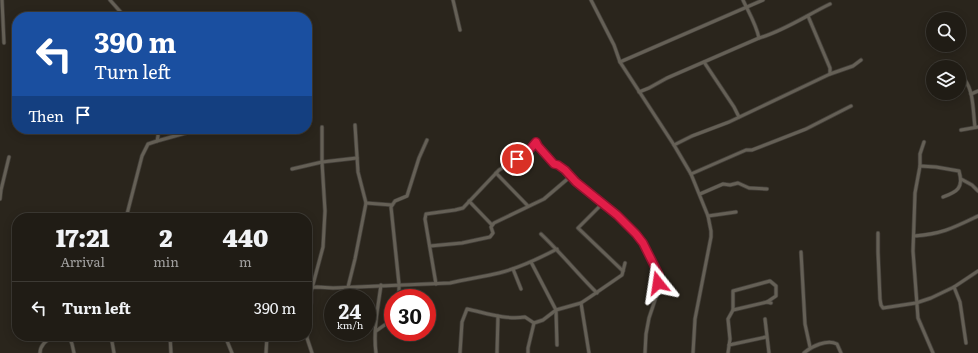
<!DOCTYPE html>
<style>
body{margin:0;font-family:Literata,serif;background:#28251e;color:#f1f3f6;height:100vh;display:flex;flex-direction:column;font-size:15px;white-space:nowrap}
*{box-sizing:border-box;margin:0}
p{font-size:13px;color:#a2a1a0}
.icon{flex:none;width:22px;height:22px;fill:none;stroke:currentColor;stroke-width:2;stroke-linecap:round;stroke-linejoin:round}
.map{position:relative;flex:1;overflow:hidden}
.drawer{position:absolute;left:12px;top:213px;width:300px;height:128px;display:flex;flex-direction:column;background:#201c15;border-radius:16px;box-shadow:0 2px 10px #0003,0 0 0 1px #3d3a34}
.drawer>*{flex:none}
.guide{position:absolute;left:12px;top:12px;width:300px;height:122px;border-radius:16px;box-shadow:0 2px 10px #0003,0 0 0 1px #3d3a34;background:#1a4fa0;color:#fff;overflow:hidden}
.fabs{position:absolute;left:926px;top:12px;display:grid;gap:8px}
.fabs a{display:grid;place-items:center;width:40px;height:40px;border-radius:50%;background:#201c15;box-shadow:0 2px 10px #0003,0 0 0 1px #3d3a34;font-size:20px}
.speed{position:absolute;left:324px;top:289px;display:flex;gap:8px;font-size:20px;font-weight:700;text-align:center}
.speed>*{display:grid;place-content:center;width:52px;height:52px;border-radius:50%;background:#201c15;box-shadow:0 2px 10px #0003,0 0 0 1px #3d3a34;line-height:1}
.speed small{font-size:10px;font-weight:400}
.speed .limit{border:6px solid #d22;background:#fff;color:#111}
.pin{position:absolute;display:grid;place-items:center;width:34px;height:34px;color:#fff;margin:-17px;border:2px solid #fff;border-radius:50%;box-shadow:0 1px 4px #0007}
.me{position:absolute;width:44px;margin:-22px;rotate:345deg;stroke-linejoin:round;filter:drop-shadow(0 0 3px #0008)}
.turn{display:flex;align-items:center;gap:14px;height:84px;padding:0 16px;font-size:18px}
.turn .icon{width:52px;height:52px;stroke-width:2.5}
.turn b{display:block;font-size:28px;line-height:34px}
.then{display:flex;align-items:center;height:38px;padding:0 16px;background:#0003;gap:8px;font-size:15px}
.eta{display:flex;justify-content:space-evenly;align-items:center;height:68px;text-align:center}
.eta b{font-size:24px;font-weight:800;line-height:28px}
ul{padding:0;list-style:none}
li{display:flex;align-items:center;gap:12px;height:52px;padding:0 16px;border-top:1px solid #3d3a34}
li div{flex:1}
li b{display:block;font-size:15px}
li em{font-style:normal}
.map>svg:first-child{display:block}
</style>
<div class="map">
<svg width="978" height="353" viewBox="0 0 978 353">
<rect width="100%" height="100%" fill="#2a251c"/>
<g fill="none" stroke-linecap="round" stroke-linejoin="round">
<g stroke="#433f39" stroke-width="4.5">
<g id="street">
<path d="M 2,0 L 4,43"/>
<path d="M 110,0 L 125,17"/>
<path d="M 453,0 L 460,30"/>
<path d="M 591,0 L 614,45 L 620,62 L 674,145 L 691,174 L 708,216 L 711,231 L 711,237 L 695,319 L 693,353"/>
<path d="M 743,0 C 749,13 756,24 759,38"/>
<path d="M 808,16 L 830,68 L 830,74"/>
<path d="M 620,62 L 763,0"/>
<path d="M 704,62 L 734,107 L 739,117"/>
<path d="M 965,80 C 974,92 973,113 975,127"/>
<path d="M 639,92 L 649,88 L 667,78 L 759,38 C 784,31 807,15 830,4"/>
<path d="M 971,94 L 978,91"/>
<path d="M 961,130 L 978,127"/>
<path d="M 157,141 L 193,131"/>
<path d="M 924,142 L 920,154 L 920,166 L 915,193 L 913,251 L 918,318 L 933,353"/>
<path d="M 674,145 L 692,136 L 729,122 L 830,74 L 853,66 L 861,60"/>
<path d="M 920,166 L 936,167 L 959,171 C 964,188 957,192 943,197"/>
<path d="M 292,169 L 322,162 L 357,158"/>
<path d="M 496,173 L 528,206"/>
<path d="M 691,174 L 746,150 L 752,150 L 806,129 L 851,106"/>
<path d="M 961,179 L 972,185 L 978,191"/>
<path d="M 700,194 L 723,184 L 730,185 L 738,183 L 749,188 L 767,189"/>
<path d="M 0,199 L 1,190 L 9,157"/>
<path d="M 469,201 L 492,225"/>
<path d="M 366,203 L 392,205"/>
<path d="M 602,204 L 578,228 L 623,271"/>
<path d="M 708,216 L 736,212"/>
<path d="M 126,218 L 142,156 L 148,144 L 157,141 L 158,136 L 158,129"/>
<path d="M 878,233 L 878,252 L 880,299 L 881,305 L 883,308 L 916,303 L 931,298 L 954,287 L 978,271"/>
<path d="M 541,234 C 561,253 578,274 597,293"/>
<path d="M 914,236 C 942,234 953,228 978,216"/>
<path d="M 430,246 L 462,243 L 490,237 L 493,233 L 491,227 L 494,223 L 544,199 L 571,176 L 602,204 L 617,215 L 636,234 L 643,243 L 659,275 L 658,291 L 649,318 L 646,334 L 645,353"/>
<path d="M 801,252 L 805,324 L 810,347"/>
<path d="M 531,262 L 556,310 L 557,345"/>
<path d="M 513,269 L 521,289"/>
<path d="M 436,284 L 425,219 L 426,214 L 455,210 L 463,208 L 499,170 L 526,154 L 536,142 C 543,158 560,165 571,176"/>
<path d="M 348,287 L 355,259 L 366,203 L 358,172 L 355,125"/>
<path d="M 954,287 L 960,302 L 966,343"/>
<path d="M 307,288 L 317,287 L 333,288 L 450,283 C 466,279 483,277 499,273 C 519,268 538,259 557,249"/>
<path d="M 399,298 L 399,284 L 391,207 L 395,201 L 407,196 L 419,158 L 427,140"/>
<path d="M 581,303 L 589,353"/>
<path d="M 733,310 L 733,291 L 770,281 L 776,286 L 776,296 L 767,302"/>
<path d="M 765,319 L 769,353"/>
<path d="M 376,331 L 393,319"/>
<path d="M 69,336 L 72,344 L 74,353"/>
<path d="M 111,336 L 114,353"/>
<path d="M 170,336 L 171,353"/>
<path d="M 225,336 L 232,353"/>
<path d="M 729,345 L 766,337"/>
<path d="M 40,353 C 40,345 46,341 53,336"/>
<path d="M 266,353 L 267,336"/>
<path d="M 312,353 L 307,338 L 311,303 L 311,292 L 323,247 L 325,211 L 322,162 L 322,127"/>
<path d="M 376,353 C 373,331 378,307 381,285"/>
<path d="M 460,353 L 462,322 L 467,309 C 486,313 505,320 525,317 L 534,323 L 543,320 L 556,310 L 581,303 L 590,297 L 622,275 L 625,263"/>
<path d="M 497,353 L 498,316"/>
<path d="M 528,353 L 528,348 L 534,323"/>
<path d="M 728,353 L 730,339 L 728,319 L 733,310 L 767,302 L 771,303"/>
<path d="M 804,353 C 812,346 827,339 837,344 L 841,353"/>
</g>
</g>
<use href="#street" stroke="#656056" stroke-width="3"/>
</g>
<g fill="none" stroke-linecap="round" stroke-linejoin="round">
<g stroke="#92132f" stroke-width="10">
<path id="route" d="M 517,159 L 526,154 L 536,142 L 538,146 L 554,164 L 558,165 L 565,170 L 576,182 L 617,215 L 636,234 L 643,243 L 659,275 L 658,283"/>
</g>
<use href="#route" stroke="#e11d48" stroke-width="7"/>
</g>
</svg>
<div class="fabs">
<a><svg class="icon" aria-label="search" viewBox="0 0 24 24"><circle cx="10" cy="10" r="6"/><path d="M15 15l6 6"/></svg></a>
<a><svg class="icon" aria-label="layers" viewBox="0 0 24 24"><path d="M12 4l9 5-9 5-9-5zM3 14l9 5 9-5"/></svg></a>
</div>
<div class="speed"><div>24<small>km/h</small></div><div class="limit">30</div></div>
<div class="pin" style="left:517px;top:159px;background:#d93025"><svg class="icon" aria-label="arrive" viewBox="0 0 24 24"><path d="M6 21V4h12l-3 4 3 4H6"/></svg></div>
<svg class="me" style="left:658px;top:283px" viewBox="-20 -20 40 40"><path d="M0-17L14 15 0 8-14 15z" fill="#e11d48" stroke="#fff" stroke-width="4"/></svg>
<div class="guide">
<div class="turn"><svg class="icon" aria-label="left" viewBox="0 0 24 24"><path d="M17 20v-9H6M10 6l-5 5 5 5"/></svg><div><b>390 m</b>Turn left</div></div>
<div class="then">Then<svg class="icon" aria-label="arrive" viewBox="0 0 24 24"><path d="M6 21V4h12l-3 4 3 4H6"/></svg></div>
</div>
<section class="drawer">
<div class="eta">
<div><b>17:21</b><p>Arrival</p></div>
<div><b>2</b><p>min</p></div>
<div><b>440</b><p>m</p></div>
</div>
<ul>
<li><svg class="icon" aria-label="left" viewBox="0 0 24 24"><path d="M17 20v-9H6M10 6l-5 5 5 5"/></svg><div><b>Turn left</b></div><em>390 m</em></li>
</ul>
</section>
</div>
